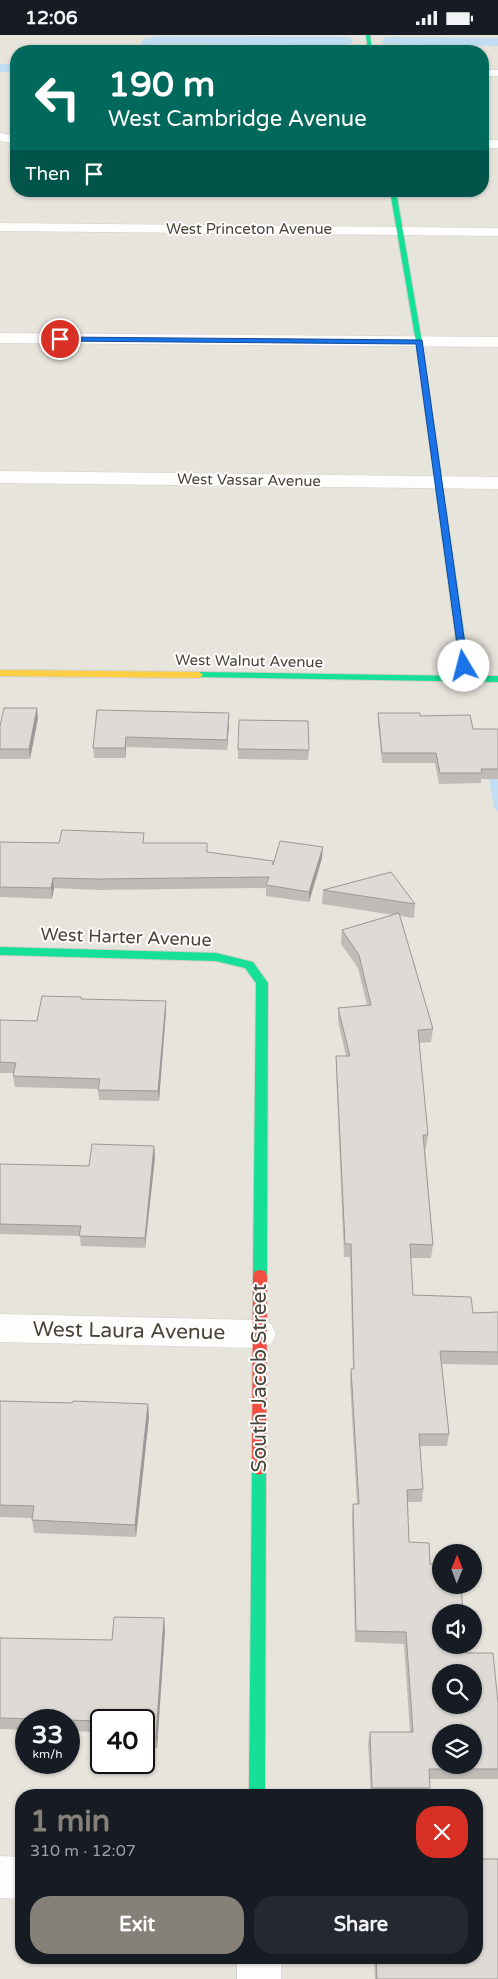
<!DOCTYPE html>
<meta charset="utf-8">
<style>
body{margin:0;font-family:"Varela Round",sans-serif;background:#242831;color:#f1f3f6;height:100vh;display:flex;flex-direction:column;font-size:19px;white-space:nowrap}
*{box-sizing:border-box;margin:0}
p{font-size:16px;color:#9ea1a6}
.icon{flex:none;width:28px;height:28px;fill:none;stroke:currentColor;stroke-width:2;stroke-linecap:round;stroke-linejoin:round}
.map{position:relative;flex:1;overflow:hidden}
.sheet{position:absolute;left:15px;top:1754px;width:468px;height:175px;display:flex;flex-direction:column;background:#171b24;border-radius:20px;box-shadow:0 1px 4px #0004}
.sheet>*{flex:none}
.top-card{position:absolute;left:10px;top:10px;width:479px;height:152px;border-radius:20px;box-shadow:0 1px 4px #0004;background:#00695c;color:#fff;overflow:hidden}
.needle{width:32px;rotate:1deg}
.buttons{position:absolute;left:432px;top:1509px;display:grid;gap:10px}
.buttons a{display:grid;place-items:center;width:50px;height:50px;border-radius:50%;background:#171b24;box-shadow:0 1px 4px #0004;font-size:25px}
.speed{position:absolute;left:15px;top:1674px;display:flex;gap:10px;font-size:25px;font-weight:700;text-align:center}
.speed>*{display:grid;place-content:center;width:65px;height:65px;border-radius:50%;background:#171b24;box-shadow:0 1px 4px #0004;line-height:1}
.speed small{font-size:12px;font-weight:400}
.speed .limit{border:2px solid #111;border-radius:8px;background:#fff;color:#111}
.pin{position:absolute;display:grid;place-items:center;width:42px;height:42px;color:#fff;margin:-21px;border:2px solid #fff;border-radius:50%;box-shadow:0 1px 5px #0007}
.me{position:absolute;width:55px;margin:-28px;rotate:352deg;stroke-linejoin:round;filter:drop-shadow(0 0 4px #0008)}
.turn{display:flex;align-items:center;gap:18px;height:105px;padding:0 15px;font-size:22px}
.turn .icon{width:65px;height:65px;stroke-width:2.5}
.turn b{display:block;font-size:35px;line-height:42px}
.then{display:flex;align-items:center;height:48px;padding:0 15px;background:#0003;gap:10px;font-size:19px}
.round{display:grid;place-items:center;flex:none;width:52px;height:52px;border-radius:20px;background:#242831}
.summary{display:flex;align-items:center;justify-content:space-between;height:85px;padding:0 15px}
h1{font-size:30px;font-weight:800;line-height:38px;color:#868178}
.cta{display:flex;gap:10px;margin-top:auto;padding:10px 15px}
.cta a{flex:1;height:58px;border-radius:20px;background:#868178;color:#fff;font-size:20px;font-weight:800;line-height:58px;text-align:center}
.cta a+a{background:#242831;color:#f1f3f6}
.status{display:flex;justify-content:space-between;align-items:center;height:35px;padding:0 25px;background:#171b24;direction:ltr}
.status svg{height:14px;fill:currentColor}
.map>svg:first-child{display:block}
</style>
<div class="status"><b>12:06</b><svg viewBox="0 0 49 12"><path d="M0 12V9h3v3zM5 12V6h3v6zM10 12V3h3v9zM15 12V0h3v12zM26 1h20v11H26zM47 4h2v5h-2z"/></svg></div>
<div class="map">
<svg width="498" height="1944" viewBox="0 0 498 1944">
<rect width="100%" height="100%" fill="#f4f2ee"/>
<path fill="#e7e4dc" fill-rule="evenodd" d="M 0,0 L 498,0 L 498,1944 L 0,1944 ZM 16,16 L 482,16 L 482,156 L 16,156 ZM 441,1518 L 474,1518 L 474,1550 L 441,1550 ZM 441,1578 L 474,1578 L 474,1610 L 441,1610 ZM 441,1638 L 474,1638 L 474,1670 L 441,1670 ZM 26,1685 L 69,1685 L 69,1728 L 26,1728 ZM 101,1685 L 144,1685 L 144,1728 L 101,1728 ZM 441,1698 L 474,1698 L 474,1730 L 441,1730 ZM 21,1760 L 476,1760 L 476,1922 L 21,1922 Z"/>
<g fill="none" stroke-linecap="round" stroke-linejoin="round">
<path fill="#c0ddf1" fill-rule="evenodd" d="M 491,729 L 495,732 L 498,748 L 498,776 L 494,773 L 487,732 Z"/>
<g fill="#c0ddf1" fill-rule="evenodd">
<path d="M 158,1 L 346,2 L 351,3 L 353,6 L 351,9 L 346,10 L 158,9 L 154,10 L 153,16 L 139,16 L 143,4 Z"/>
<path d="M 389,2 L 498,3 L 498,11 L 384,9 L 382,6 L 384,3 Z"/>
<rect x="0" y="29" width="16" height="8"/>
</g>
<g stroke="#d2d0cb" stroke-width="1">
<g id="street">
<rect x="482" y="35" width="16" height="6"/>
<path d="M 0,98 L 16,101 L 16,109 L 0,106 Z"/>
<rect x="482" y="105" width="16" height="8"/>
<path d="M 0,188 L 498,193 L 498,201 L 0,196 Z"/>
<path d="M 0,298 L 498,302 L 498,312 L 0,308 Z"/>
<path d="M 0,436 L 498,442 L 498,454 L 0,448 Z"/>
<path d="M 0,1279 L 259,1285 L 271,1289 L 276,1299 L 271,1309 L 259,1313 L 0,1307 Z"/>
<path d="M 0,1821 L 21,1822 L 21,1864 L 0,1863 Z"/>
<rect x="237" y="1922" width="44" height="22"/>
</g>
</g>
<g stroke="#d3cfc5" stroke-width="2">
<g id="fast">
<path d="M 366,0 L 370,0 L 372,16 L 368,16 Z"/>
<path d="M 390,156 L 396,156 L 422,307 L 470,641 L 498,641 L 498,647 L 196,642 L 196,638 L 199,637 L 461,641 L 416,307 Z"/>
<path d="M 0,912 L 216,918 L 253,927 L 268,948 L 267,1240 L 265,1244 L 260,1245 L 255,1244 L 253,1240 L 256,948 L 245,933 L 216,926 L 0,920 Z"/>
<path d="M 259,1426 L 264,1428 L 266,1433 L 265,1760 L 249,1760 L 252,1433 L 254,1428 Z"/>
</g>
</g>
<g stroke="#d3cfc5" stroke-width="2">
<path id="slow" d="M 0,635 L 199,637 L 203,640 L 199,643 L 0,641 Z"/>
</g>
<g stroke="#d3cfc5" stroke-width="2">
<path id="jam" d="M 260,1235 L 265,1236 L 267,1240 L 266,1433 L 264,1438 L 259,1440 L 254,1438 L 252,1433 L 253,1240 L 255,1236 Z"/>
</g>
<use href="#street" fill="#fdfdfc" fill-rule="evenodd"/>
<use href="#fast" fill="#16e098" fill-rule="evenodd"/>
<use href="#slow" fill="#ffcf43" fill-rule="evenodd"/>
<use href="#jam" fill="#f24e42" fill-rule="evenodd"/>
</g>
<g fill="#bfbcb8">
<path d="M 97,675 L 229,689 L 227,715 L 126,712 L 126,723 L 94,723 L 93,713 Z"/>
<path d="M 378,678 L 420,681 L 473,694 L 498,694 L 498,744 L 481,744 L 481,748 L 439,749 L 435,728 L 382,728 L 378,688 Z"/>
<path d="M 38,683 L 30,724 L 0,724 L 0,691 Z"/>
<path d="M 238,714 L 309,715 L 308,725 L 238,724 Z"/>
<path d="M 0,807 L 59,808 L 144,808 L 207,817 L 273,829 L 322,823 L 309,867 L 266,861 L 266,853 L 98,855 L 54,853 L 52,864 L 0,862 Z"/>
<path d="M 323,855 L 415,869 L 414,883 L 400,881 L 433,994 L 431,1007 L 419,1008 L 428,1100 L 426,1113 L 425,1113 L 433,1210 L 431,1223 L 411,1223 L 413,1260 L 473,1278 L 498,1277 L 498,1330 L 442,1329 L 449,1399 L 447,1411 L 420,1411 L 423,1454 L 422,1467 L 407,1467 L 409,1507 L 430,1529 L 466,1618 L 498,1668 L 498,1744 L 430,1744 L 430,1753 L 429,1760 L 371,1760 L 368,1708 L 370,1697 L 410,1697 L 404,1609 L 355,1607 L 352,1481 L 353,1469 L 357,1469 L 350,1347 L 351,1334 L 353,1334 L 350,1222 L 344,1222 L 336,1034 L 336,1021 L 346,1021 L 338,986 L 338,973 L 367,970 L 358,933 L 341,909 L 342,895 L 394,880 L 322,869 Z"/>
<path d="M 82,964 L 166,966 L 166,976 L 159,1066 L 99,1065 L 98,1054 L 15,1052 L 13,1041 L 14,1038 L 0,1038 L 0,985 L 37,986 Z"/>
<path d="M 154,1111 L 155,1122 L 145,1213 L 81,1211 L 80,1201 L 0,1199 L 0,1129 L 89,1131 Z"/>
<path d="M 0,1366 L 72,1368 L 148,1369 L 149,1382 L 136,1502 L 34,1498 L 32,1485 L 32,1483 L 0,1482 Z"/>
<path d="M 165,1595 L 157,1713 L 144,1713 L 144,1685 L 101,1685 L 101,1712 L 99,1701 L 99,1697 L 69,1696 L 69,1685 L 26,1685 L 26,1695 L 0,1694 L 0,1603 L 112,1605 Z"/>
<path d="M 374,1922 L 476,1922 L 498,1944 L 375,1944 Z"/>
</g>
<g fill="#9b9996">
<path d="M 37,673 L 38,683 L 30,724 L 29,714 Z"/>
<path d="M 229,678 L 229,689 L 227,715 L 227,705 Z"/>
<path d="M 126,702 L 126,723 L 125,713 Z"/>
<path d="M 323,812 L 322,823 L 309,867 L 309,857 Z"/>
<path d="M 53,843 L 54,853 L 52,864 L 51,853 Z"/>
<path d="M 166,966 L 166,976 L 159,1066 L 158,1056 Z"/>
<path d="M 154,1111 L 155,1122 L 145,1213 L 145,1203 Z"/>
<path d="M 148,1369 L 149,1382 L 136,1502 L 135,1490 Z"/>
<path d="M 164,1583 L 165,1595 L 157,1713 L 156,1702 Z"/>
</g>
<g fill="#dedbd6" stroke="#9b9996" fill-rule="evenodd">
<path d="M 4,673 L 37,673 L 29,714 L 0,714 L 0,691 Z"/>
<path d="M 97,675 L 229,678 L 227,705 L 126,702 L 125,713 L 93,713 Z"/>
<path d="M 378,678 L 420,678 L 420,681 L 470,680 L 473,694 L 498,694 L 498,734 L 481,734 L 482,738 L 440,738 L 436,718 L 382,718 Z"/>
<path d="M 239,685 L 308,686 L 309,715 L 238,714 Z"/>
<path d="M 62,795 L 144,798 L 143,808 L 207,808 L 207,817 L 273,826 L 273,830 L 280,806 L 323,812 L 309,857 L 266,850 L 269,842 L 97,844 L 53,843 L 51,853 L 0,852 L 0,807 L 59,808 Z"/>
<path d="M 391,837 L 415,869 L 323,855 Z"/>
<path d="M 399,878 L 433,994 L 418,995 L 428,1100 L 423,1100 L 433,1210 L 410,1209 L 413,1260 L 471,1262 L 473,1278 L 498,1277 L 498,1317 L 440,1316 L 449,1399 L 419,1399 L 423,1454 L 407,1455 L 409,1507 L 429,1508 L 430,1529 L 441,1530 L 441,1550 L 461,1550 L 463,1578 L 441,1578 L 441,1610 L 466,1610 L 466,1618 L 493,1618 L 498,1668 L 498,1734 L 429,1734 L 430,1753 L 372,1753 L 370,1697 L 413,1697 L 406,1597 L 356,1596 L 353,1469 L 359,1469 L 351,1334 L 354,1334 L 351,1209 L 345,1209 L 336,1021 L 350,1021 L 338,973 L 371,970 L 359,920 L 342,895 ZM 441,1638 L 474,1638 L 474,1670 L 441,1670 ZM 441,1698 L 474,1698 L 474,1730 L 441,1730 Z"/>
<path d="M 42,961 L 81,962 L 81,964 L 166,966 L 158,1056 L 98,1055 L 100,1044 L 13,1041 L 16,1028 L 0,1027 L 0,985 L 37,986 Z"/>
<path d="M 92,1109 L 154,1111 L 145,1203 L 79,1201 L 81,1191 L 0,1189 L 0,1129 L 89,1131 Z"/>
<path d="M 0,1366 L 72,1368 L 73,1366 L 148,1369 L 135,1490 L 32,1485 L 34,1471 L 0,1470 Z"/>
<path d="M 114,1582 L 164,1583 L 156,1702 L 144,1702 L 144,1685 L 101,1685 L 101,1701 L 99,1701 L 100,1686 L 0,1683 L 0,1603 L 112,1605 Z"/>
<path d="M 476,1824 L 498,1824 L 498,1944 L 377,1944 L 376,1922 L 476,1922 Z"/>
</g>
<path fill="#1a73e8" stroke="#114b97" d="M 58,302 L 422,305 L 468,631 L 467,633 L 464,634 L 460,631 L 416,309 L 60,306 L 58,305 Z"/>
<g text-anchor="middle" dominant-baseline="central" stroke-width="4" stroke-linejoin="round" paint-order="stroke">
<g font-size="15" fill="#4b4439" stroke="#fff">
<text x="249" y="194">West Princeton Avenue</text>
<text transform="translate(249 445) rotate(1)">West Vassar Avenue</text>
<text transform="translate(249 626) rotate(1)">West Walnut Avenue</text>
</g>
<g font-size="18" fill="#4b4439" stroke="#fff">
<text transform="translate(126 902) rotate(2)">West Harter Avenue</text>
</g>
<g font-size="21" fill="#4b4439" stroke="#fff">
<text transform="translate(129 1296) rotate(1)">West Laura Avenue</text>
<text transform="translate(259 1343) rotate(-90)">South Jacob Street</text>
</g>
</g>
</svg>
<div class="buttons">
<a><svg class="needle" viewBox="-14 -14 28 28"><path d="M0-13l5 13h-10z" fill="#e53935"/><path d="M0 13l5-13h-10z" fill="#9ea1a6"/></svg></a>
<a><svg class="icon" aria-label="sound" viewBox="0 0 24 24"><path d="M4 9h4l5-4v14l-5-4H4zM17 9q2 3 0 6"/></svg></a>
<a><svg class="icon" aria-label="search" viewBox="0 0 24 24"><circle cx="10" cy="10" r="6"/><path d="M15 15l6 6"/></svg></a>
<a><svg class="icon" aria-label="layers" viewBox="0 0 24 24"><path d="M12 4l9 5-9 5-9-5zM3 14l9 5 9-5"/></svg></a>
</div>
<div class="speed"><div>33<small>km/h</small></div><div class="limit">40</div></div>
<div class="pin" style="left:60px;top:304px;background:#d93025"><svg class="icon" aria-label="arrive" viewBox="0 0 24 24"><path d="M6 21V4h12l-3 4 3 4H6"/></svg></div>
<svg class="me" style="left:464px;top:631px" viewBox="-20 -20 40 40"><circle r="19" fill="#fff"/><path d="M0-13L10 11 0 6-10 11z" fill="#1a73e8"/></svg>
<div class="top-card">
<div class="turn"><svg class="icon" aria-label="left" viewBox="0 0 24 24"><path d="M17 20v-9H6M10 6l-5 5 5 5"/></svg><div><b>190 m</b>West Cambridge Avenue</div></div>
<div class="then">Then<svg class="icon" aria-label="arrive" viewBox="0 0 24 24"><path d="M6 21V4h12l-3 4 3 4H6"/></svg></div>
</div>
<section class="sheet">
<div class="summary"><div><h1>1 min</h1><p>310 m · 12:07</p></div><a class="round" style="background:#d93025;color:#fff"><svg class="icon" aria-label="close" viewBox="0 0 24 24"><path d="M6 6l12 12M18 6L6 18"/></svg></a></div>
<div class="cta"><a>Exit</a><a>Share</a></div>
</section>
</div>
